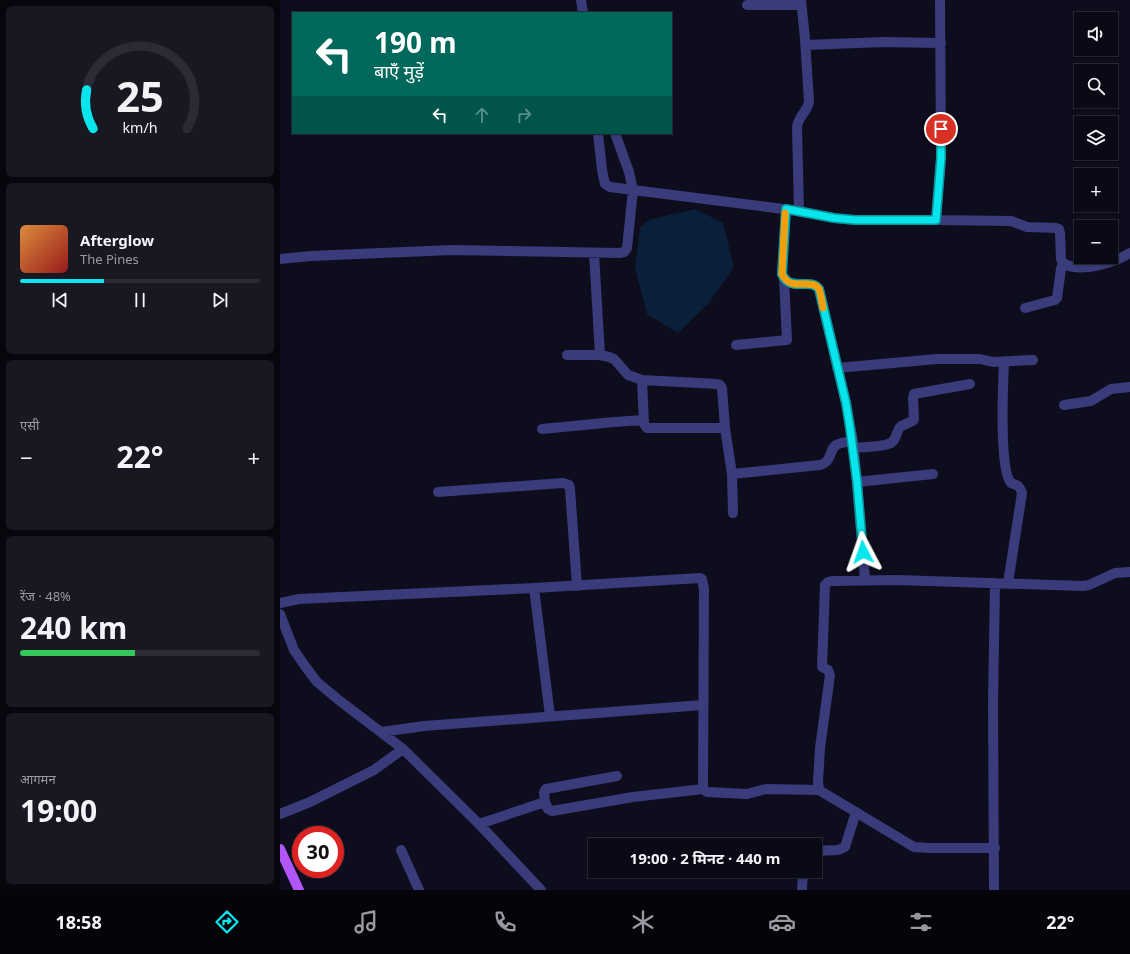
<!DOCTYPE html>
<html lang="hi">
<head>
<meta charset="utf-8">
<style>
	:root { --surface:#0a0a16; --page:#181823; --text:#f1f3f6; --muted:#999aa1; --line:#2a2b35; --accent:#08e5ec }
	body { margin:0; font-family:"Noto Sans","Noto Sans Devanagari",sans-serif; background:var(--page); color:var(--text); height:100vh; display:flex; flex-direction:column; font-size:15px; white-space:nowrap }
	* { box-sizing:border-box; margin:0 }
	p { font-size:13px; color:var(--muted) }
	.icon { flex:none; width:22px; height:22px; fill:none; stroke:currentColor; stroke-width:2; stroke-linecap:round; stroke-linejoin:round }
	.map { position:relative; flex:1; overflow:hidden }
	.side { display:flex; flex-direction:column; gap:6px; padding:6px; background:#06060c; width:280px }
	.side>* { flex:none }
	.guide { position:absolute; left:12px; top:12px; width:380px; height:122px; border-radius:0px; box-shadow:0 1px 3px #0004,0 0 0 1px var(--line); background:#00695c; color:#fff; overflow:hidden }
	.controls { position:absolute; left:794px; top:12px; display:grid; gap:8px }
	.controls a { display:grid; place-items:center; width:44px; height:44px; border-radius:0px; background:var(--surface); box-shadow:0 1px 3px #0004,0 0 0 1px var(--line); font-size:20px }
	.speed { position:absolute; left:12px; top:826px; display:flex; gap:8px; font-size:20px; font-weight:700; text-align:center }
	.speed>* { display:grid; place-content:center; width:52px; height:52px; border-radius:50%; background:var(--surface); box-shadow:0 1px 3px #0004,0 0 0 1px var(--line); line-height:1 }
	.speed .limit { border:6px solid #d22; background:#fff; color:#111 }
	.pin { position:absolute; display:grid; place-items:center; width:34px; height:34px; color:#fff; margin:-17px; border:2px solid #fff; border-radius:50%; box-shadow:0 1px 4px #0007 }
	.me { position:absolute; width:44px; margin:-22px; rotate:356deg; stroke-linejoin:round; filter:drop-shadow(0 0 3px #0008) }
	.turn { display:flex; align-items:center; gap:14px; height:84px; padding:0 16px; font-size:18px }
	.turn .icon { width:52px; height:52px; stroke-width:2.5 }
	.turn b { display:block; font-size:28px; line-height:34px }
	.lanes { display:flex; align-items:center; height:38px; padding:0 16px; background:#0003; justify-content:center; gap:20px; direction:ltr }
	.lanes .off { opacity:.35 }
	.big { font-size:30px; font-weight:700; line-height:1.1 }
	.side .widget { flex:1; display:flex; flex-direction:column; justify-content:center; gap:6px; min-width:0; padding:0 14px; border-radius:6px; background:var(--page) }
	.side .dial { align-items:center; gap:0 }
	.dial svg { height:104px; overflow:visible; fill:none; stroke:var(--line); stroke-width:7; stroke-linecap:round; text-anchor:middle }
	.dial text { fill:var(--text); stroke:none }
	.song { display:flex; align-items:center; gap:12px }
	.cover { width:48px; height:48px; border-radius:6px; background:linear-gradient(135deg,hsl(30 70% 55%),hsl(0 70% 35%)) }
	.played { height:4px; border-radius:2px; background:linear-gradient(90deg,var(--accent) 35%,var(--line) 35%) }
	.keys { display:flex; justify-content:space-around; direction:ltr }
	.heat { display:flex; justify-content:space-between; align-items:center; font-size:22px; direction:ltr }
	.charge { height:6px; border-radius:3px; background:linear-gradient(90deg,#34c759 48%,var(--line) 0) }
	.trip { position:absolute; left:308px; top:838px; width:234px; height:40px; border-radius:0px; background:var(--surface); box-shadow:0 1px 3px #0004,0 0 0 1px var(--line); font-weight:700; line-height:40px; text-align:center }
	.tab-bar { display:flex; height:64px; justify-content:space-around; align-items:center; background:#040409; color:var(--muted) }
	.tab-bar .icon { width:28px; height:28px }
	.tab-bar .current { color:var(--accent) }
	.tab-bar b { font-size:18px; color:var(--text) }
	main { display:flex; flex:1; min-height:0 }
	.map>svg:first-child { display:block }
	.water { fill:#0a1f39 }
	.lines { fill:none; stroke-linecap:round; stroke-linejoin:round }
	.minor { stroke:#393b7b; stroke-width:10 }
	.primary { stroke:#b156f9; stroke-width:10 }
	.route-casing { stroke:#059599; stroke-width:10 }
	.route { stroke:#08e5ec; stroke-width:7 }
	.slow { stroke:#f59e0b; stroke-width:7 }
</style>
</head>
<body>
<main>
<section class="side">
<div class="widget dial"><svg viewBox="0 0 100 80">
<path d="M14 69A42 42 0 1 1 86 69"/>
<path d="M14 69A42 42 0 0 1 9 39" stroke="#08e5ec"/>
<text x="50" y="56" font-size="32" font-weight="700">25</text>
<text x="50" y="72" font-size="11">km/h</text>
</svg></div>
<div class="widget">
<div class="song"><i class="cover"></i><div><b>Afterglow</b><p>The Pines</p></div></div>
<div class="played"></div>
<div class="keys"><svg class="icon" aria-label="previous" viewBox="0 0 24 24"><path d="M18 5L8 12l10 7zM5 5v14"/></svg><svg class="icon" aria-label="pause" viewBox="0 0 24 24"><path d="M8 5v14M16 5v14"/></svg><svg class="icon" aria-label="next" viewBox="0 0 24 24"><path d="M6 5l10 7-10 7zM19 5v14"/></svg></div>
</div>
<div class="widget"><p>एसी</p>
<div class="heat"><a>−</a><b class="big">22°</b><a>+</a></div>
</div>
<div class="widget"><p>रेंज · 48%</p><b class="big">240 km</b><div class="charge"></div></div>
<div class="widget"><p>आगमन</p><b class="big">19:00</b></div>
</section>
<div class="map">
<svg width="850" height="890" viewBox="0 0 850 890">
	<rect width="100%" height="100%" fill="#0e0d1e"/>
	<path class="water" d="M 415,209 L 443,223 L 454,267 L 428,304 L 398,333 L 367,314 L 355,268 L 360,228 L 368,220 Z"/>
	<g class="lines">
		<path class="minor" d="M 301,0 L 303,13
			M 467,5 L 521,5
			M 526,45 L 603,42 L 661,43
			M 318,133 L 322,170 L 325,184 L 330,187 L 353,190 L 349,172 L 335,133
			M 506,209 L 502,274 C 510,293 530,277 539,289 L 566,403 L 573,441 L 577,482 L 585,580
			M 519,211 L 517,127 C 518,117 527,112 529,102 L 525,39 L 521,0
			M 656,220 L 731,221 L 747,227 L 776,228 L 779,229 L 780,233 L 781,259 L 783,263 C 800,274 835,262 850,253
			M 314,253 L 320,355
			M 0,259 L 31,256 L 172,250 L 339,253 L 344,252 L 347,248 L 353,190 L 519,211 L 554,218 L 575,220 L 656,220 L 661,158 L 660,0
			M 745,308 L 775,300 L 777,298 L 781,269 L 783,263
			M 456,345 L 507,340 L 504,278
			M 287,355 L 320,355 L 329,357 L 334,359 L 348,375 L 362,380 L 437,384 L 440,385 L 442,388 L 445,428 L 452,474 L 453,513
			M 724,362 C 723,383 719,470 731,483 C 737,485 740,486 742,493 L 728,583
			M 557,368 L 657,359 L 700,359 L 713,362 L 753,360
			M 362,380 L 364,424 L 367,428 L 445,428
			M 784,405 L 811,401 L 831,389 L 850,387
			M 262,429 L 334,422 L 364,420
			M 573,448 C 583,447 603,447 611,443 C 617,439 616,432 620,427 C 624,424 630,423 634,420 L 633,398 L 634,394 L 690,384
			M 452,474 L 540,465 C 553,461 548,451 556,445 C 561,442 568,442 573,441
			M 577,482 L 653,474
			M 158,492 L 283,483 L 289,485 L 290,489 L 297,586
			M 254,588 L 270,716
			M 0,603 L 19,599 L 254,588 L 420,578 L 422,579 L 424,589 L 423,789
			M 0,614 L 14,650 L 25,666 L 37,682 L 60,701 L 123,749 L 199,824 L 261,890
			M 101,732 L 144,726 L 423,705
			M 265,802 L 264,792 L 266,789 L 337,776
			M 0,814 L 30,802 L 94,770 L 123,749
			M 199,824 L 265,802 L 268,809 L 272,811 L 353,797 L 423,789 L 427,792 L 467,794 L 486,789 L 539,790
			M 715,848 L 649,848 L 634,847 L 539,790 L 538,782 L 540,748 L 550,675 L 548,670 L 542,667 L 545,585 L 548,582 L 552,581 L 617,580 L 803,586 L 809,585 L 835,573 L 850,572
			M 121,850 L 139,890
			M 535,851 L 558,850 L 565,847 L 576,812
			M 522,890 L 523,871
			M 714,890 L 713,704 L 715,583"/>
		<path class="primary" d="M 0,849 L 19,890"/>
	</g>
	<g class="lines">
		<g class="route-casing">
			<path id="route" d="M 583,552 L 577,482 L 570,428 L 566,403 L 539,289 C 530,277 510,293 502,274 L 506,209 L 554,218 L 575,220 L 656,220 L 661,158 L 661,129"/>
		</g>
		<use href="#route" class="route"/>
		<path class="slow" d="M 505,213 L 502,274 C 510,293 532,277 539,289 C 541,294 542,302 543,308"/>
	</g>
</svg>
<div class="controls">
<a><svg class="icon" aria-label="sound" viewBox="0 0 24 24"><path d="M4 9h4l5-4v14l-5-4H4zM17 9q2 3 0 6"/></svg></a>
<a><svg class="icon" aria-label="search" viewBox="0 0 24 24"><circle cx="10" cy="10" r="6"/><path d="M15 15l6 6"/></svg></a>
<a><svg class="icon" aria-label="layers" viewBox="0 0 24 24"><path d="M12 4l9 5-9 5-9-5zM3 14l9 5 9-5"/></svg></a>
<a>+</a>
<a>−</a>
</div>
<div class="speed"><div class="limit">30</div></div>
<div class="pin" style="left:661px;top:129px;background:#d93025"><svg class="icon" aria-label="arrive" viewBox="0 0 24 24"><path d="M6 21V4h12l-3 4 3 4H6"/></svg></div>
<svg class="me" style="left:583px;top:552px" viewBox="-20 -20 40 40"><path d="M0-17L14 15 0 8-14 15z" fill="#08e5ec" stroke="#fff" stroke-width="4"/></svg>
<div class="trip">19:00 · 2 मिनट · 440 m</div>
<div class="guide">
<div class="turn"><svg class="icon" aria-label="left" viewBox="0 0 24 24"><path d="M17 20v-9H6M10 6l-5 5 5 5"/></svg><div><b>190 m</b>बाएँ मुड़ें</div></div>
<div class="lanes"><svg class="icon" aria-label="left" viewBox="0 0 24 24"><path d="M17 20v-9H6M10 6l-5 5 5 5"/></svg><svg class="icon off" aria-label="ahead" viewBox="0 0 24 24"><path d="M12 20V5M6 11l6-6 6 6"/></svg><svg class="icon off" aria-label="right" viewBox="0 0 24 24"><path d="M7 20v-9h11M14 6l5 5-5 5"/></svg></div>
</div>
</div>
</main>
<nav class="tab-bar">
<b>18:58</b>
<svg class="icon current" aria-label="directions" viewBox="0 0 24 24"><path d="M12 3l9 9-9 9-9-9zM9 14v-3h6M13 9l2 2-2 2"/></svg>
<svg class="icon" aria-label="music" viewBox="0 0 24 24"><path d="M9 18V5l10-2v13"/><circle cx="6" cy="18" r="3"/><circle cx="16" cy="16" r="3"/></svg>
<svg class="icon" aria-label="phone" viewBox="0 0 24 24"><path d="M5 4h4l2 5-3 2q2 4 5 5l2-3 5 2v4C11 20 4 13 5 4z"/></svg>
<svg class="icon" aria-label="climate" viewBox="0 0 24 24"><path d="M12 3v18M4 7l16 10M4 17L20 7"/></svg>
<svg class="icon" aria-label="car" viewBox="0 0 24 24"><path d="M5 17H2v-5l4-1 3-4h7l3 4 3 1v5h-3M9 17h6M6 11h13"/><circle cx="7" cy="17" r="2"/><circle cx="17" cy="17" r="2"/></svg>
<svg class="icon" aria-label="filters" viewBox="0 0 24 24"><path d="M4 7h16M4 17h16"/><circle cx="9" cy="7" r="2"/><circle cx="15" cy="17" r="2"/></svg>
<b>22°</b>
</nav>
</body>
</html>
